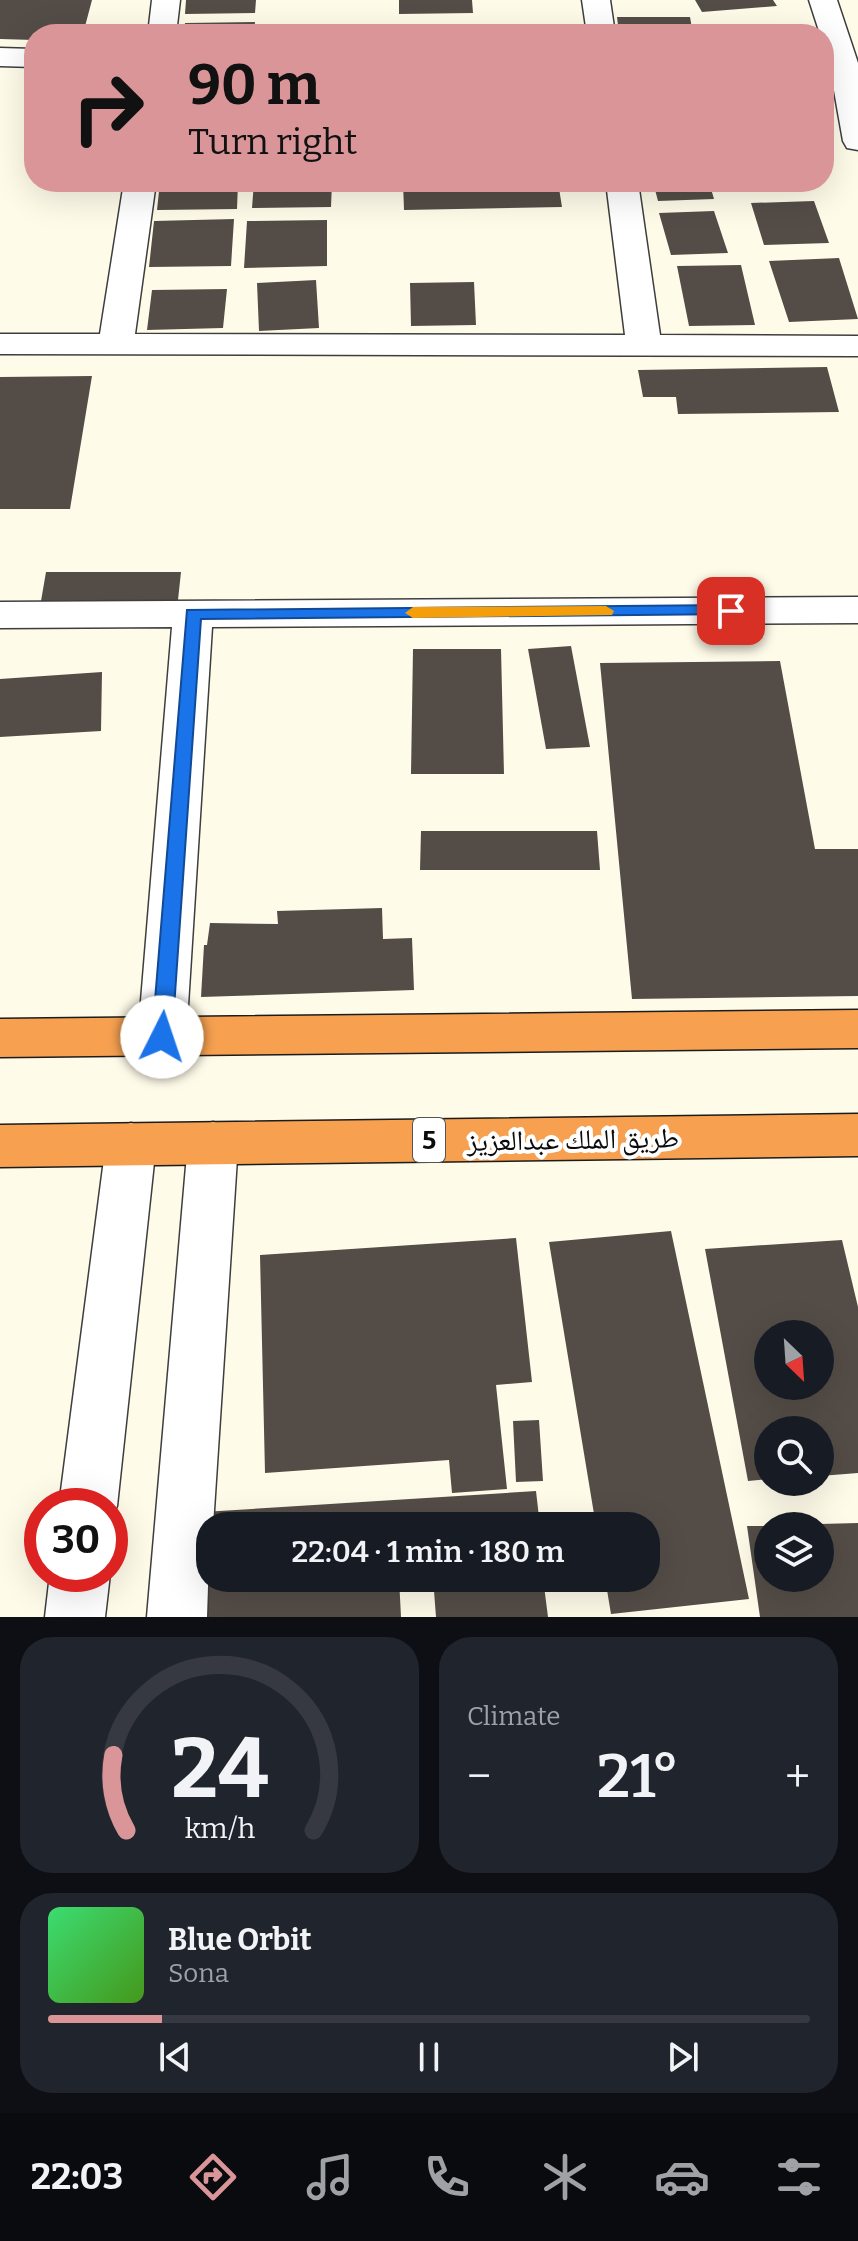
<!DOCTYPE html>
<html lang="en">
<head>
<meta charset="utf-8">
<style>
	:root { --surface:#171b24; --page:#20242c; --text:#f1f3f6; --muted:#9ea1a6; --line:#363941; --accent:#d99598 }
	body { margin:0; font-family:Bitter,"Noto Naskh Arabic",serif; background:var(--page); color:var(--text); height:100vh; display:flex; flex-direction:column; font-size:30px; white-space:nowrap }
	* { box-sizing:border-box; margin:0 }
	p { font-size:26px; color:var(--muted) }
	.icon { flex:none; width:44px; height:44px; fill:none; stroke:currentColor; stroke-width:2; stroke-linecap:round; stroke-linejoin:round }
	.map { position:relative; height:1617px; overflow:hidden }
	.side { display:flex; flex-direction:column; gap:20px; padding:20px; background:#0d0f14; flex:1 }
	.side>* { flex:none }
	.banner { position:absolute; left:24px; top:24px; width:810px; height:168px; border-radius:32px; box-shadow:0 8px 32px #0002; background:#d99598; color:#111; overflow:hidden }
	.needle { width:52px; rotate:155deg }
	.controls { position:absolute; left:754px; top:1320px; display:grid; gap:16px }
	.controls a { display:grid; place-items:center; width:80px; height:80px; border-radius:50%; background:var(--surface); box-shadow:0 8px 32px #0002; font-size:40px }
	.speed { position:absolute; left:24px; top:1488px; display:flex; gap:16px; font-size:40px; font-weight:700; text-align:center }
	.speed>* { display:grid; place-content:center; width:104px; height:104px; border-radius:50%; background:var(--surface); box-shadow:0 8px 32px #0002; line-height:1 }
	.speed .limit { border:12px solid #d22; background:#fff; color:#111 }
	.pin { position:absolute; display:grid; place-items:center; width:68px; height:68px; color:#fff; margin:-34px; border-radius:16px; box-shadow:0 4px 12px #0006 }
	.me { position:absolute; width:88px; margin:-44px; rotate:4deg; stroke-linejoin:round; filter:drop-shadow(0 0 6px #0008) }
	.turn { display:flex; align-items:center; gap:28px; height:168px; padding:0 32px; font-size:36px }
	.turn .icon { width:104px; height:104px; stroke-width:2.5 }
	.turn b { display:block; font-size:56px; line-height:68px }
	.big { font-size:60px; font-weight:600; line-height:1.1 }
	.side .tile { flex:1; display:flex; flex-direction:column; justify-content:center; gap:12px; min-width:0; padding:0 28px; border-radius:32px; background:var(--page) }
	.side .dial { align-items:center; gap:0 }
	.dial svg { height:208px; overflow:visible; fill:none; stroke:var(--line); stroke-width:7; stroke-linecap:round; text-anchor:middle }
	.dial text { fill:var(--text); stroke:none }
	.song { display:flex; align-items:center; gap:24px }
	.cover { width:96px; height:96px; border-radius:12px; background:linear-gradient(135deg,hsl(140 70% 55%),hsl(100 70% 35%)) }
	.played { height:8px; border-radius:4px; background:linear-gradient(90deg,var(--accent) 15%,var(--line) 15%) }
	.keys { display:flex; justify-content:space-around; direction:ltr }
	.heat { display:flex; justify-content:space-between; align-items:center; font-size:44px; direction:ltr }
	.side .tiles { flex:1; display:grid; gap:20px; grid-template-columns:1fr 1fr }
	.tile:last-child { grid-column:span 2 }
	.trip { position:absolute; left:196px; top:1512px; width:464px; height:80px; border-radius:32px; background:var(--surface); box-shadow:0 8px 32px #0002; font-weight:600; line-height:80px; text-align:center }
	.dock { display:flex; height:128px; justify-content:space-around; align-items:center; background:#090b0e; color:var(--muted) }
	.dock .icon { width:56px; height:56px }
	.dock .selected { color:var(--accent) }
	.dock b { font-size:36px; color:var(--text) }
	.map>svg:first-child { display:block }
	.building { fill:#544d47; fill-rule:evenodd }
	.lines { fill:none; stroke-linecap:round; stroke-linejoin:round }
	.minor-casing { stroke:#3e3e3e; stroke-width:3 }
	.highway-casing { stroke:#1c1c1c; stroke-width:3 }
	.minor { fill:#fff; fill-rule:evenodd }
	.highway { fill:#f6a050; fill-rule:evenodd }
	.route { fill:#1a73e8; stroke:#114b97; stroke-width:2 }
	.slow { fill:#f59e0b }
	.labels { text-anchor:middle; stroke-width:8; stroke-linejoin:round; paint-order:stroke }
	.shield { fill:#fff; stroke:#545454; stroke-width:2 }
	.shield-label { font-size:26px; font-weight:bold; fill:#0b0b0b }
	.street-label { font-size:28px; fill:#0b0b0b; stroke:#fff }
</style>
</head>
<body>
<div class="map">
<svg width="858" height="1617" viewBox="0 0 858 1617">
	<rect width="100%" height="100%" fill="#fffbe9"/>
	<path class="building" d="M 0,0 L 92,0 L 83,34 L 34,34 L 34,40 L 0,39 Z
		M 186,0 L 256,0 L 255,13 L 185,14 Z
		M 399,0 L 472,0 L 473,13 L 399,14 Z
		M 695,0 L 773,0 L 777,6 L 702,12 Z
		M 617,17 L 690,17 L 693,34 L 619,34 Z
		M 255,22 L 254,34 L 184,34 L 185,23 Z
		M 341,24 L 341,34 L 270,34 L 270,25 Z
		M 541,24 L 543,34 L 406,34 L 405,28 Z
		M 160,182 L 238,182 L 237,209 L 157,210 Z
		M 254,182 L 332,182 L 331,207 L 252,208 Z
		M 403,182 L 558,182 L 562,207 L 404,210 Z
		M 653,182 L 709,182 L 714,199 L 658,201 Z
		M 814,201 L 829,243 L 764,245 L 751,203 Z
		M 714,211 L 728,253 L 671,255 L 659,213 Z
		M 234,219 L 231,266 L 149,267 L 154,221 Z
		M 327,220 L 327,266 L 244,268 L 247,221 Z
		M 839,258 L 858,319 L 789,322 L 769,261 Z
		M 741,265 L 755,325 L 689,326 L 677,266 Z
		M 316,280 L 319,328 L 259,331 L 257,283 Z
		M 474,282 L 476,325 L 411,326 L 410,283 Z
		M 227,289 L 223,328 L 147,330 L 152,290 Z
		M 827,367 L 839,412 L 678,414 L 676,397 L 643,397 L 638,370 Z
		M 92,376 L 70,509 L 0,509 L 0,377 Z
		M 46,572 L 181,572 L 178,600 L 41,601 Z
		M 571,646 L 590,747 L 546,749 L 528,649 Z
		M 413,649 L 501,649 L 504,774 L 411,774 Z
		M 780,661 L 815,849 L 858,849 L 858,996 L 632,999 L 600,663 Z
		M 102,672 L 101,731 L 0,737 L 0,679 Z
		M 421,831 L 597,831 L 600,870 L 420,870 Z
		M 382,908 L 383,939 L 412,938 L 414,990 L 201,997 L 204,945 L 207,945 L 210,923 L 278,924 L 277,911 Z
		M 671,1231 L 749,1599 L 611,1614 L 605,1578 L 646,1578 L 646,1526 L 596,1526 L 549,1242 Z
		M 516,1238 L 532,1382 L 496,1385 L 507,1489 L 452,1493 L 449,1460 L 265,1473 L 260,1255 Z
		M 842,1240 L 858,1307 L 858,1473 L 820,1476 L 820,1430 L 768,1430 L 768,1479 L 748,1481 L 705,1249 ZM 768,1334 L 820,1334 L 820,1386 L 768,1386 Z
		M 539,1420 L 543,1481 L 516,1482 L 513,1421 Z
		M 536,1491 L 540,1526 L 210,1526 L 210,1578 L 399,1578 L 401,1617 L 203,1617 L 203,1512 Z
		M 858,1523 L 858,1617 L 760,1617 L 747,1526 L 768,1526 L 768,1578 L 820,1578 L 820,1524 Z
		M 433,1578 L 543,1578 L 548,1617 L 436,1617 Z"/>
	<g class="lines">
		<g class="minor-casing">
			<path id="minor" d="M 152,0 L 180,0 L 176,34 L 148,34 Z
				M 582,0 L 610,0 L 615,34 L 587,34 Z
				M 809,0 L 837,0 L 858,63 L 858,150 L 847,148 L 843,141 L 824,34 L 820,34 Z
				M 0,48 L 34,49 L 34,67 L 0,66 Z
				M 124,182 L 156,182 L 135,334 L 625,335 L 606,182 L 638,182 L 660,335 L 858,336 L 858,356 L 0,354 L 0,334 L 100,334 Z
				M 858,597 L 858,623 L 212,627 L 186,1037 L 179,1051 L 162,1056 L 145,1051 L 138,1037 L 172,627 L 0,628 L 0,602 Z
				M 213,1122 L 231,1128 L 238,1143 L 213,1526 L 210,1526 L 207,1617 L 147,1617 L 188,1143 L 195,1128 Z
				M 131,1123 L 149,1129 L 156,1144 L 117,1506 L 110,1522 L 110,1506 L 59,1506 L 106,1144 L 113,1129 Z
				M 50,1574 L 110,1574 L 105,1617 L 45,1617 Z"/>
		</g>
		<g class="highway-casing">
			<path id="highway" d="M 858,1010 L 858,1048 L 0,1057 L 0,1019 Z
				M 858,1114 L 858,1156 L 0,1167 L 0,1125 Z"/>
		</g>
		<use href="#minor" class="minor"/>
		<use href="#highway" class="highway"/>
	</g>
	<path class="route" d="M 731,605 L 737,607 L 737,614 L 201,619 L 172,1037 L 162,1045 L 155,1042 L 152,1037 L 187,610 Z"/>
	<path class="slow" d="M 606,606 L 614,611 L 612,615 L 413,618 L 405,613 L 413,607 Z"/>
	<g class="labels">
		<rect class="shield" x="413" y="1118" width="32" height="44" rx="6"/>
		<g class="shield-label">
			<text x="429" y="1149">5</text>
		</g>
		<g class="street-label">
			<text transform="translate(573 1139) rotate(-1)" y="10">طريق الملك عبدالعزيز</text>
		</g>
	</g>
</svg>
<div class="controls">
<a><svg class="needle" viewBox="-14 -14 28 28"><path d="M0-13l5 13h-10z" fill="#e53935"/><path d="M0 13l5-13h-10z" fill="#9ea1a6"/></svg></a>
<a><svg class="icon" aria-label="search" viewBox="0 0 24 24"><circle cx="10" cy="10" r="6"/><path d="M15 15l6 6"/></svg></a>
<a><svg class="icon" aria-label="layers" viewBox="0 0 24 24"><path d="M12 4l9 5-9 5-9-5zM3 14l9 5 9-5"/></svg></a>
</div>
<div class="speed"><div class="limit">30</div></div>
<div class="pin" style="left:731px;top:611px;background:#d93025"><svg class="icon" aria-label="arrive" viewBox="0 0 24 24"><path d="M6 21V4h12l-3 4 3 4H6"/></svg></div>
<svg class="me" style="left:162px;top:1037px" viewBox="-20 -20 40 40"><circle r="19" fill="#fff"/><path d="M0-13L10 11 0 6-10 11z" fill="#1a73e8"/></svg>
<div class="trip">22:04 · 1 min · 180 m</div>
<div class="banner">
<div class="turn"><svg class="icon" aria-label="right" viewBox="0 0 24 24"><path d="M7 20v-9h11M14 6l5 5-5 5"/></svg><div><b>90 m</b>Turn right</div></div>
</div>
</div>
<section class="side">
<div class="tiles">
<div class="tile dial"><svg viewBox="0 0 100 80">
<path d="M14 69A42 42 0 1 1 86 69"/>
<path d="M14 69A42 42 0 0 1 9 40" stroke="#d99598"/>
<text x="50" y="56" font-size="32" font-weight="700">24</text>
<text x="50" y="72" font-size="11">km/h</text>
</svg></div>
<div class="tile"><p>Climate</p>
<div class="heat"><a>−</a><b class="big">21°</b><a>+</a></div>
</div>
<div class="tile">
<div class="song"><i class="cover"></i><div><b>Blue Orbit</b><p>Sona</p></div></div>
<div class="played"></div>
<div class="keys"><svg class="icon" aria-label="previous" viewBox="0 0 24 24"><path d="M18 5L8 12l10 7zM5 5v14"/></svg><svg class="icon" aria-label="pause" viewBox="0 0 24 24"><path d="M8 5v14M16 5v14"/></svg><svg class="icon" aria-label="next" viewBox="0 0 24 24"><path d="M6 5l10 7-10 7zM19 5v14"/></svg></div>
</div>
</div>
</section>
<nav class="dock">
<b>22:03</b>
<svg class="icon selected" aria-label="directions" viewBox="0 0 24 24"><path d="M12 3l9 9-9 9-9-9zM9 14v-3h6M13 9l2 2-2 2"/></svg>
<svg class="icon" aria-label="music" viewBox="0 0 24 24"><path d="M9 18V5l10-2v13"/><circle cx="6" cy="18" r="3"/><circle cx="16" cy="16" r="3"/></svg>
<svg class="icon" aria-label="phone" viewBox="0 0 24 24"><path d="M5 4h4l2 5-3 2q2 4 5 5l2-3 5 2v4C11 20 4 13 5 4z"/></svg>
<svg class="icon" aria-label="climate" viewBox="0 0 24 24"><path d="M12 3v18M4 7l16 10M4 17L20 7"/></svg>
<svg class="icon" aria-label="car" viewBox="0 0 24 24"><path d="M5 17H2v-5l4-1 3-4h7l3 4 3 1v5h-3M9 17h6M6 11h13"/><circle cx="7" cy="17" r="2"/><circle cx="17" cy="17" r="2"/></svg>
<svg class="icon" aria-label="filters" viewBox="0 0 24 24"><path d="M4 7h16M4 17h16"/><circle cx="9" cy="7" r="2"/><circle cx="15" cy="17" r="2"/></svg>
</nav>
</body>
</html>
